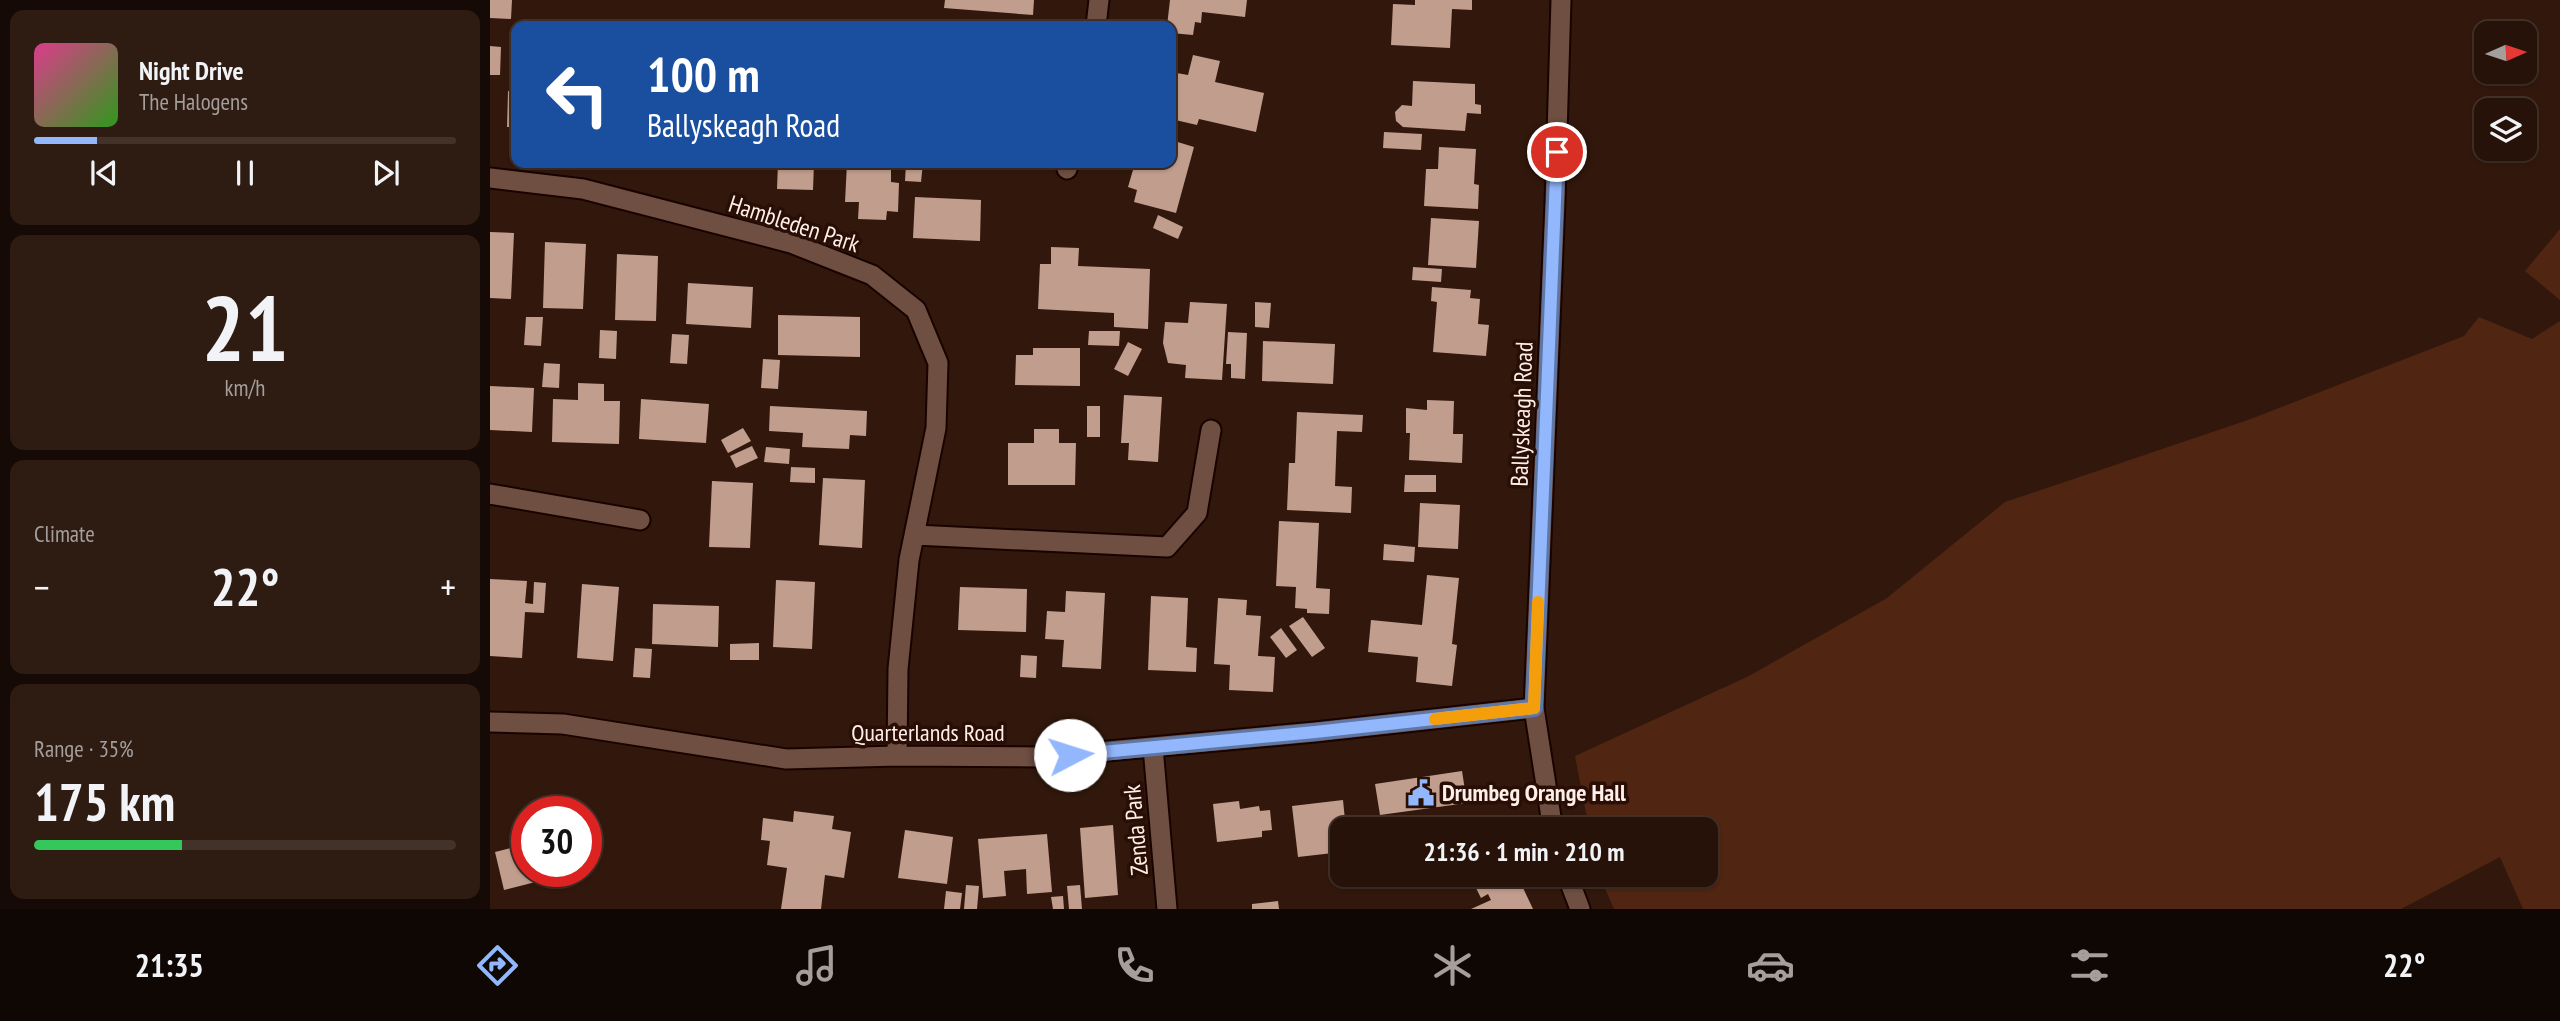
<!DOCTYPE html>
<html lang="en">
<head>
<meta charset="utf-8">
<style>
	:root { --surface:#261209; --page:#2e1b12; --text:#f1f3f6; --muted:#a49e9c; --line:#42322a; --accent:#92b7fd }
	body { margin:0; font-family:"PT Sans Narrow",sans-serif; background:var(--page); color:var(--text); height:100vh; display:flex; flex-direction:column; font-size:26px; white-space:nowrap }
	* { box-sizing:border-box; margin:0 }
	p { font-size:23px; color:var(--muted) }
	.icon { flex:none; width:38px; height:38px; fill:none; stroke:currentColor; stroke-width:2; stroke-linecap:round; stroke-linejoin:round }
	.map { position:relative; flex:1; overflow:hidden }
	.details { display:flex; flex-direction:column; gap:10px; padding:10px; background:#150a05; width:490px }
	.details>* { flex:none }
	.top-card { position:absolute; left:21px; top:21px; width:665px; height:147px; border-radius:14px; box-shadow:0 2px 5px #0004,0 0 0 2px var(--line); background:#1a4fa0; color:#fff; overflow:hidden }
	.needle { width:46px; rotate:87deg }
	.buttons { position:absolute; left:1984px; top:21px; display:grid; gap:14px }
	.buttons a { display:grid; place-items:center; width:63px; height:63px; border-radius:14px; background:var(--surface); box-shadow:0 2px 5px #0004,0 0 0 2px var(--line); font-size:35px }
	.speed { position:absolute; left:21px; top:796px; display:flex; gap:14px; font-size:35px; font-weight:700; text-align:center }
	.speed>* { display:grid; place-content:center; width:91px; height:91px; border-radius:50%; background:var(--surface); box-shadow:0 2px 5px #0004,0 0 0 2px var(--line); line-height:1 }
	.speed .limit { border:10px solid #d22; background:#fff; color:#111 }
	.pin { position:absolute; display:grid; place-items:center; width:60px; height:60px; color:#fff; margin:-30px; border:4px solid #fff; border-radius:50%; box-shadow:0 2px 7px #0007 }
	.me { position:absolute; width:77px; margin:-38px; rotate:85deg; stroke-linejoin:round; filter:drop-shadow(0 0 5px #0008) }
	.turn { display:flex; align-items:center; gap:24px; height:147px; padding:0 21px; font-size:32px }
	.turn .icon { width:91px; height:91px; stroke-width:2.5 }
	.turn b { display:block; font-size:49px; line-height:60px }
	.big { font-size:52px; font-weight:600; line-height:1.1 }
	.details .card { flex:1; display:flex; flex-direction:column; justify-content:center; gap:10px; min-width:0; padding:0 24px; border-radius:14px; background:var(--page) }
	.details .dial { align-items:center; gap:0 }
	.dial b { font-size:91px; line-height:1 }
	.song { display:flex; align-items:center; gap:21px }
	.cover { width:84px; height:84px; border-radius:10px; background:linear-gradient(135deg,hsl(330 70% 55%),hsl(110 70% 35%)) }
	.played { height:7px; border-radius:4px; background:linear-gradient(90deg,var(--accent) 15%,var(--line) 15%) }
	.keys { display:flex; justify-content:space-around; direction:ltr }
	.heat { display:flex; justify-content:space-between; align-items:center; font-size:38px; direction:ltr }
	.charge { height:10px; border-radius:5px; background:linear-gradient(90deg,#34c759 35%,var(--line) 0) }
	.trip { position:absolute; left:840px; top:817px; width:388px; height:70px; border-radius:14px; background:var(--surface); box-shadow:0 2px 5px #0004,0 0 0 2px var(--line); font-weight:600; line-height:70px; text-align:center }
	.dock { display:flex; height:112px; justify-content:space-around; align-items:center; background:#0f0704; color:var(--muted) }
	.dock .icon { width:49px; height:49px }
	.dock .active { color:var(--accent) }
	.dock b { font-size:32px; color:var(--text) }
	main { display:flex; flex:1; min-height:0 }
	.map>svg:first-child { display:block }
	.green { fill:#502511 }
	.building { fill:#c19d8e }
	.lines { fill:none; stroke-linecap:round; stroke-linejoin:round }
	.minor-casing { stroke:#190300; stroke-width:23 }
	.secondary-casing { stroke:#190300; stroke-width:23 }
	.minor { stroke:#6e4f41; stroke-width:19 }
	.secondary { stroke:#6e4f41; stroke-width:19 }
	.route-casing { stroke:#5f77a4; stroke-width:18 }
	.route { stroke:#92b7fd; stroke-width:12 }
	.slow { stroke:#f59e0b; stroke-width:12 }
	.labels { text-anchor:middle; stroke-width:7; stroke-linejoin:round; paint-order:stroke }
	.street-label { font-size:24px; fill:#ffefe8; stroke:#280e04 }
	.poi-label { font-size:24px; font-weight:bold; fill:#ffefe8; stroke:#280e04; text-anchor:start }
</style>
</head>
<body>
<main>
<section class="details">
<div class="card">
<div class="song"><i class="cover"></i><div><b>Night Drive</b><p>The Halogens</p></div></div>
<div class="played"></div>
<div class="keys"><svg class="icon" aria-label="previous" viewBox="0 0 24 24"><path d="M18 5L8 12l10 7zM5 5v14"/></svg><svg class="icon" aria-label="pause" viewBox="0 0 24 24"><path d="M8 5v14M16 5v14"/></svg><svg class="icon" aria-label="next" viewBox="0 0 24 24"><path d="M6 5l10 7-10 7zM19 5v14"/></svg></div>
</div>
<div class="card dial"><b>21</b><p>km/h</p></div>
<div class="card"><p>Climate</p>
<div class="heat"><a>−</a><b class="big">22°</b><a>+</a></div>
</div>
<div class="card"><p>Range · 35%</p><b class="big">175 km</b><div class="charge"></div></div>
</section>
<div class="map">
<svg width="2070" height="909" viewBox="0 0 2070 909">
	<rect width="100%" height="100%" fill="#32180c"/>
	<path class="green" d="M 2070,229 L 2070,300 L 2035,271 Z
		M 1989,317 L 2042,339 L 2070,321 L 2070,909 L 2033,909 L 2010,857 L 1911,909 L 1124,909 L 1109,875 L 1216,875 L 1216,830 L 1099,829 L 1085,756 L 1259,676 L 1397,598 L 1515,502 L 1758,420 L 1974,336 Z"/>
	<path class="building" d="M 0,0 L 22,0 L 21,19 L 0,18 Z
		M 455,0 L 544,0 L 543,15 L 454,8 Z
		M 680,0 L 757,0 L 755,17 L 712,12 L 711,23 L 705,22 L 703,35 L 681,33 L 681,26 L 677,26 Z
		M 925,0 L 982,0 L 982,10 L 962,9 L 960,48 L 901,45 L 903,4 L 925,5 Z
		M 454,21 L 480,25 L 480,26 L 453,26 Z
		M 82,22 L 99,23 L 98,26 L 82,26 Z
		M 0,46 L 11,47 L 10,75 L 0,75 Z
		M 703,55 L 730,61 L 725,82 L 774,93 L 766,132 L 709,119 L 707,125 L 681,119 L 681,72 L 698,75 Z
		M 923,81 L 985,84 L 985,104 L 991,105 L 991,114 L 977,113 L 975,131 L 913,127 L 906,121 L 905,112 L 912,105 L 922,106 Z
		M 18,91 L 26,92 L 26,127 L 17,127 Z
		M 894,132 L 932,134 L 931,150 L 893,148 Z
		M 681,140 L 704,147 L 686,213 L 644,202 L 647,190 L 638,187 L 645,163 L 681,163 Z
		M 949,147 L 986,149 L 984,184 L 989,185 L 988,209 L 934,206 L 936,169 L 948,169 Z
		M 288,163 L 324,163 L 323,190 L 287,189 Z
		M 357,163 L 401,163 L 401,182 L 409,183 L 408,212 L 397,211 L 396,220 L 368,219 L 369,202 L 355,202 Z
		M 416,163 L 433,163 L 431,182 L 415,181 Z
		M 425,197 L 491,200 L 490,241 L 423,238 Z
		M 668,215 L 693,227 L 688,239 L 663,228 Z
		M 941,218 L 989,221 L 986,268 L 938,265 Z
		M 0,232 L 24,233 L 21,299 L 0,298 Z
		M 55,242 L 96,244 L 93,309 L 53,308 Z
		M 561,247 L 589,248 L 588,266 L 660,269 L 658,329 L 624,327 L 624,313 L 548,309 L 550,264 L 561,264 Z
		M 127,254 L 168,256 L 166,321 L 125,320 Z
		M 923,267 L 952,269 L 951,282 L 922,280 Z
		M 198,283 L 263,287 L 261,328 L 196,324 Z
		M 942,287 L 981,290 L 980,298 L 990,299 L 988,324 L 999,325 L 996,356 L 943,352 L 947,302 L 941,301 Z
		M 700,302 L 737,304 L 732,380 L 695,378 L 696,365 L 678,363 L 673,343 L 675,322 L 698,323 Z
		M 765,302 L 781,303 L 779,328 L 765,327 Z
		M 288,315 L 370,317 L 370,357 L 288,355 Z
		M 36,317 L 53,317 L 51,346 L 34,345 Z
		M 110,330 L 127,331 L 126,359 L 109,358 Z
		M 599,331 L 630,331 L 629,346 L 598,345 Z
		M 738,332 L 757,333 L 755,379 L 741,378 L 741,364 L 736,364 Z
		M 182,334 L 199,335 L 197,364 L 180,363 Z
		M 773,341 L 845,344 L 843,384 L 772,381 Z
		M 638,342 L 652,349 L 638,376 L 624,369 Z
		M 543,348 L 590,348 L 590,386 L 525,385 L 526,355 L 543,355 Z
		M 273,359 L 290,360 L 288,389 L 271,388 Z
		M 54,363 L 70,364 L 69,388 L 52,387 Z
		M 88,383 L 114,384 L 114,401 L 130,401 L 129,444 L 62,442 L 63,399 L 88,400 Z
		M 0,386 L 44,388 L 42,432 L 0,430 Z
		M 634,395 L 672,397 L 668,462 L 638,460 L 639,443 L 631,443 Z
		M 151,399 L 219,404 L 216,443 L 149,439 Z
		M 937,400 L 964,401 L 963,434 L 973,434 L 972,463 L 919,460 L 920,433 L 916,433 L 916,408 L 937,410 Z
		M 280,406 L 377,411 L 376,436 L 360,435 L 359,449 L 312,447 L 313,433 L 279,431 Z
		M 597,406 L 610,406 L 610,437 L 597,437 Z
		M 807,412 L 873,415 L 872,432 L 847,431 L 845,486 L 862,487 L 861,513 L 797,510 L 799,463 L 805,463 Z
		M 253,428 L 261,441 L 238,453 L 231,440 Z
		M 544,429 L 569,429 L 569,443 L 586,443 L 585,485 L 518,485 L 518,443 L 544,443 Z
		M 262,446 L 268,458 L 246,468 L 240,456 Z
		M 276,447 L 300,449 L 299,464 L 274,462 Z
		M 301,467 L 325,468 L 325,483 L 300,482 Z
		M 915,475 L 946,475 L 946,492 L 914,492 Z
		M 333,478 L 375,480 L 372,548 L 329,545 Z
		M 222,481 L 263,483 L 260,548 L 219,547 Z
		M 930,503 L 970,505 L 968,549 L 928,547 Z
		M 789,521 L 829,523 L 826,588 L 840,589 L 839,614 L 817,613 L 817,609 L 805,608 L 806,587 L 786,586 Z
		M 894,544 L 925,547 L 924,562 L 893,560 Z
		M 937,575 L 969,578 L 962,644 L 967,645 L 962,686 L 926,682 L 928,657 L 878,652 L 881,620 L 932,625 Z
		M 0,579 L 37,581 L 35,603 L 43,604 L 44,582 L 56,583 L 54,613 L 35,612 L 32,658 L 0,656 Z
		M 286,580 L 325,582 L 322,649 L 283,647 Z
		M 92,584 L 129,587 L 123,661 L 87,658 Z
		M 470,587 L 537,589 L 536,632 L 468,630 Z
		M 576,591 L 615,593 L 611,669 L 572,667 L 574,640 L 555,639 L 557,611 L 575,612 Z
		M 661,596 L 698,598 L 696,647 L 707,648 L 706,672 L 658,670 Z
		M 728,598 L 757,600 L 756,615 L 771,616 L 768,656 L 785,657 L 783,692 L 739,690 L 740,665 L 724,664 Z
		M 163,604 L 229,606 L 228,647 L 162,644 Z
		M 813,617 L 835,648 L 822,657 L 799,626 Z
		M 791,628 L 807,650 L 796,658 L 780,637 Z
		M 269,643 L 269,660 L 240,660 L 240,644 Z
		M 145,648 L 162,649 L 160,678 L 143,677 Z
		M 531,655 L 547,656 L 546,678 L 530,677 Z
		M 972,771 L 977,803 L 890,815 L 885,784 Z
		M 853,800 L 856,830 L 852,830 L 852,852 L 808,857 L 802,806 Z
		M 749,801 L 750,809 L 769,806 L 770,811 L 780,810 L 782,830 L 772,831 L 772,837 L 727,842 L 723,804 Z
		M 304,811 L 344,816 L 342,829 L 361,832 L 354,878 L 335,875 L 331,909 L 291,909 L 297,868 L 277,865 L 280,841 L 271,840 L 273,818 L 303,822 Z
		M 623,825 L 628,895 L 595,898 L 590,828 Z
		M 415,830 L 463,837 L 457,884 L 408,878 Z
		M 557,834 L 562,892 L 537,894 L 536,869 L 514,871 L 516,896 L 493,898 L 488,839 Z
		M 37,844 L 37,872 L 85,872 L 14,890 L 5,852 Z
		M 937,875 L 958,875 L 940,882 Z
		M 990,875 L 1027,875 L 1043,909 L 981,909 L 1001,900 L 998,894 L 991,898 L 983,882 L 991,878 Z
		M 476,885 L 489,886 L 487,909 L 474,909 Z
		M 590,885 L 592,909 L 579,909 L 577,886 Z
		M 456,891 L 472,893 L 470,909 L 454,909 Z
		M 573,896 L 574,909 L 563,909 L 561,897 Z
		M 788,901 L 789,909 L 762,909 L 762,904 Z"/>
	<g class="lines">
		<g class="minor-casing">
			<path id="minor" d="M 606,26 L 609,0
				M 577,169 L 579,163
				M 0,178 L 93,189 L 301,243 L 382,275 L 426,310 L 448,363 L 446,428 L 419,560 L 408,669 L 407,756
				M 0,494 L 150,520
				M 425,535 L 677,547 L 707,513 L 721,430
				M 0,722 L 73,724 L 296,759 L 407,756 L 552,757 L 825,732 L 1044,708
				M 663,747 L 677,909"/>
		</g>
		<g class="secondary-casing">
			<path id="secondary" d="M 1063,830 L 1044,708 L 1065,202 L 1071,0
				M 1077,875 L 1090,909"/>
		</g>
		<use href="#minor" class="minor"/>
		<use href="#secondary" class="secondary"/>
	</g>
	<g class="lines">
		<g class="route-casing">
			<path id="route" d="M 580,755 L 825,732 L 1044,708 L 1067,152"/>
		</g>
		<use href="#route" class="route"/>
		<path class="slow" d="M 945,719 L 1044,708 L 1048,602"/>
	</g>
	<defs>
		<g id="civic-bare" transform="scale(2.1)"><path d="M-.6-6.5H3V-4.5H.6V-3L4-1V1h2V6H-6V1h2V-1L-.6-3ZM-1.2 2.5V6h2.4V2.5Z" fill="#92b7fd" stroke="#280e04" stroke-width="2.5" paint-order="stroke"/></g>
	</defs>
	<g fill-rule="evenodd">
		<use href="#civic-bare" x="931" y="793"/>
	</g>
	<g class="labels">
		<g class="street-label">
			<text transform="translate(304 224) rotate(18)" y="8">Hambleden Park</text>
			<text transform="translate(1032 414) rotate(-88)" y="8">Ballyskeagh Road</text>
			<text x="438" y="741">Quarterlands Road</text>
			<text transform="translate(646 830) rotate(-95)" y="8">Zenda Park</text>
		</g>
		<g class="poi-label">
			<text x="952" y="801">Drumbeg Orange Hall</text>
		</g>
	</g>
</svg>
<div class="buttons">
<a><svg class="needle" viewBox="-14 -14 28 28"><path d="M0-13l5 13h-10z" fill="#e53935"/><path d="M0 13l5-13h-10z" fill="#a49e9c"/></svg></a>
<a><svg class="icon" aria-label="layers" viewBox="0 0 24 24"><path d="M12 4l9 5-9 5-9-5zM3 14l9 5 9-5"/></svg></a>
</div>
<div class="speed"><div class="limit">30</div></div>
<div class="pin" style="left:1067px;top:152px;background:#d93025"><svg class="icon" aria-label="arrive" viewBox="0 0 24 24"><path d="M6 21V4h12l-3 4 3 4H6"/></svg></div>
<svg class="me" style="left:580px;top:755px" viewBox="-20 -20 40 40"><circle r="19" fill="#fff"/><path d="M0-13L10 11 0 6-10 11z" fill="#92b7fd"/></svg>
<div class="trip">21:36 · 1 min · 210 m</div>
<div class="top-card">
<div class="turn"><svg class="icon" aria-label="left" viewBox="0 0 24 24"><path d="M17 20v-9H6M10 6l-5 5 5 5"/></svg><div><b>100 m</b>Ballyskeagh Road</div></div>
</div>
</div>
</main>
<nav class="dock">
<b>21:35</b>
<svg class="icon active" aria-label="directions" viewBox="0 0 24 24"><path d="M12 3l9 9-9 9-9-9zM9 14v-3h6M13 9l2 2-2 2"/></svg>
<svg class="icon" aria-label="music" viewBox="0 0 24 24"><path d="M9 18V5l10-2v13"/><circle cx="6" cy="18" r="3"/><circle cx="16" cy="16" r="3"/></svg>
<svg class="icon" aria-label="phone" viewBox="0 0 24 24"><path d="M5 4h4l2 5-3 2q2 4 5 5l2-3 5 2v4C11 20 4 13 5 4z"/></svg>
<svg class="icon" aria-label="climate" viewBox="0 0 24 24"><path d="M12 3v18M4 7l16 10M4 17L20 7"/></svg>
<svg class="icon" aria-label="car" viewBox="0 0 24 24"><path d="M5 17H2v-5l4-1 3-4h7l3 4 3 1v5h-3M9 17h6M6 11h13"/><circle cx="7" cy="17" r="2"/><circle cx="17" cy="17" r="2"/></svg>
<svg class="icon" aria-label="filters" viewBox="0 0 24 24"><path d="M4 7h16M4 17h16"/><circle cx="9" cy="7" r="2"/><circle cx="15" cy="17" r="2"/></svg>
<b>22°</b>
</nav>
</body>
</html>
